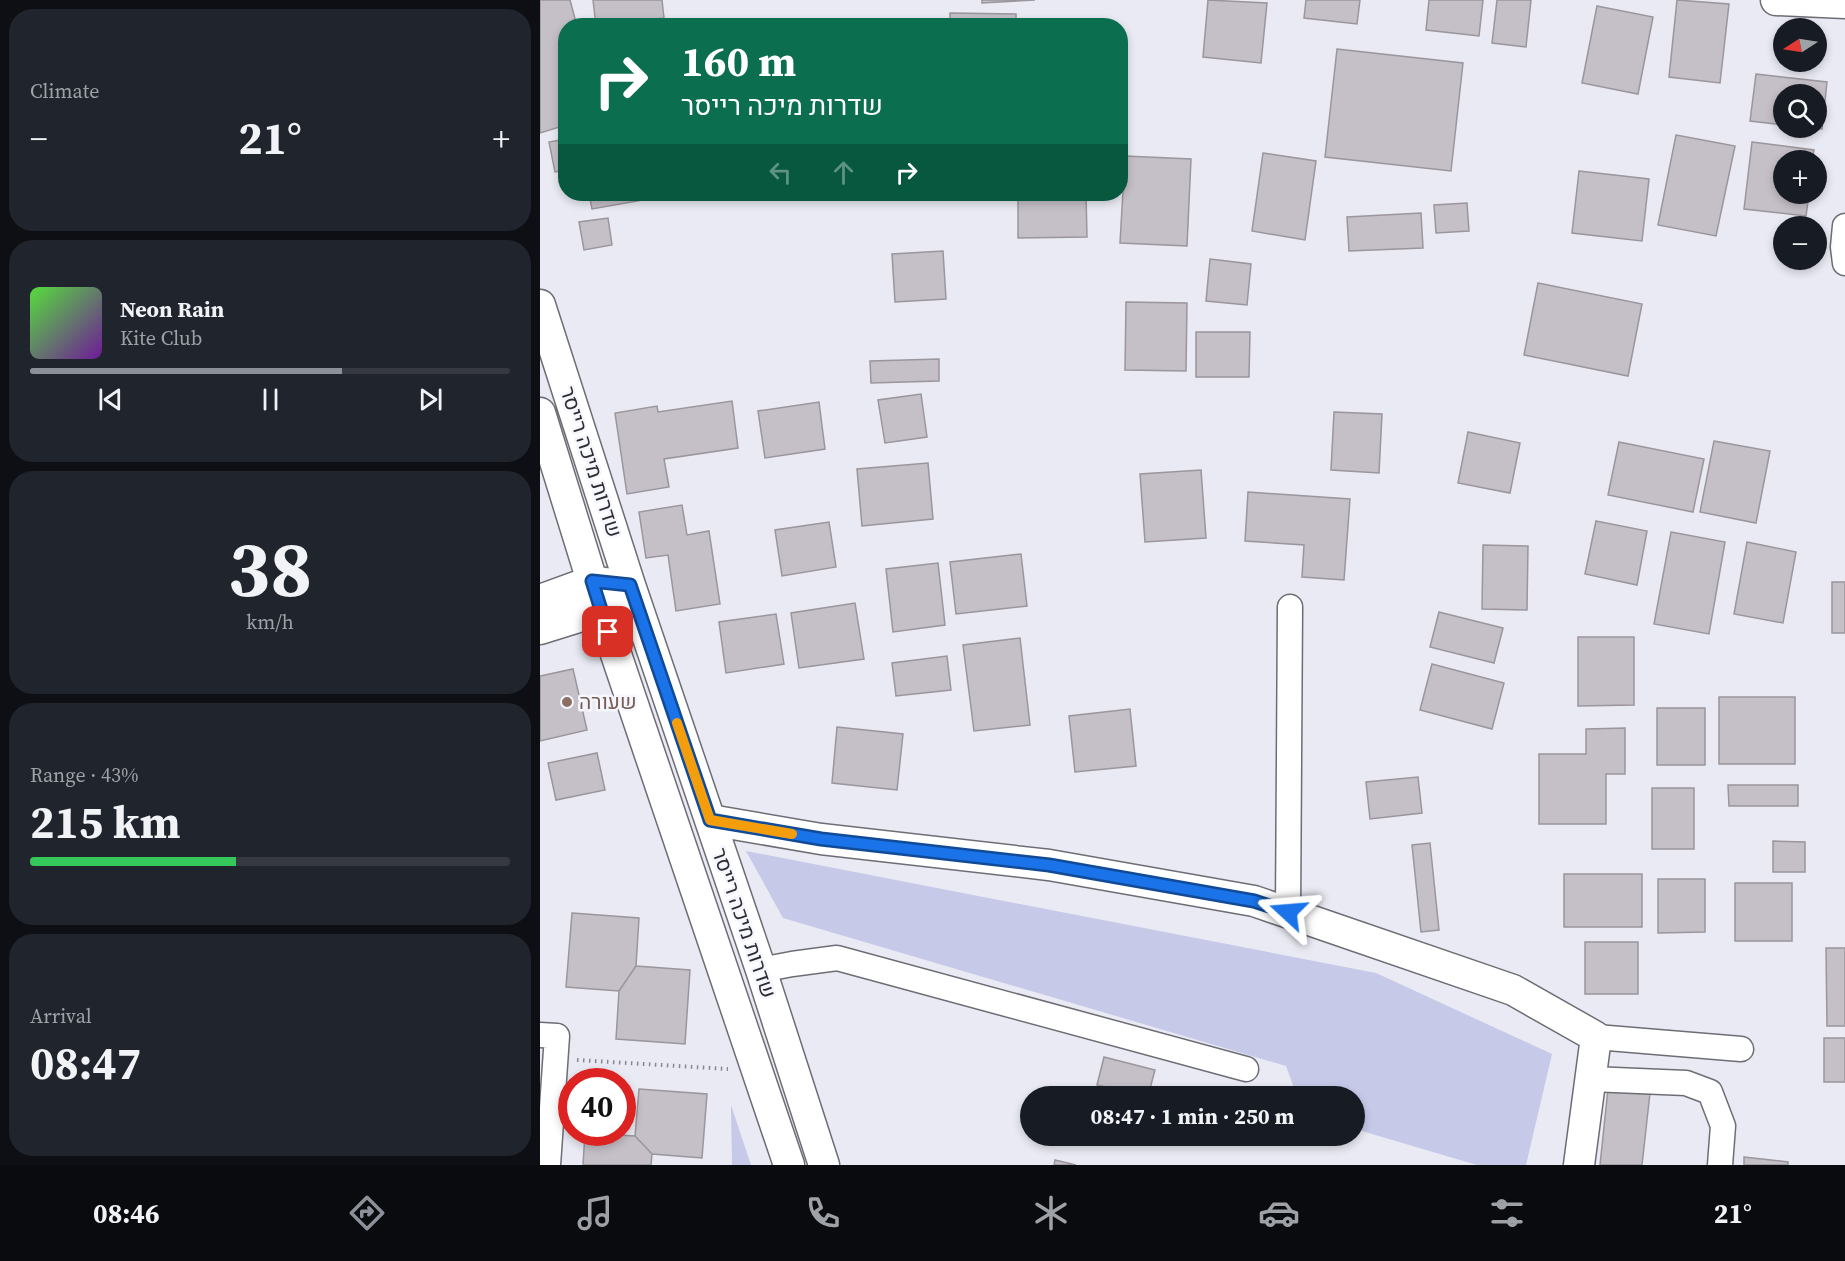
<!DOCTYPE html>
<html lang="en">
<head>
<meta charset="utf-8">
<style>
	:root { --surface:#171b24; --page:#20242c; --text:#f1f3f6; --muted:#9ea1a6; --line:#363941; --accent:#8c9099 }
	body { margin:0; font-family:"Source Serif 4",Heebo,serif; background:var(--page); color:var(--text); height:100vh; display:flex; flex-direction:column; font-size:22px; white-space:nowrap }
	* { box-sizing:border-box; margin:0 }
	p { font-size:20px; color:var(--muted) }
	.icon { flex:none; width:33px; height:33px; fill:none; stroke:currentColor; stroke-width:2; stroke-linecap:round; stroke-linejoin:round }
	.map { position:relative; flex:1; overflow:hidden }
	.sheet { display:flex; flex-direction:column; gap:9px; padding:9px; background:#0d0f14; width:540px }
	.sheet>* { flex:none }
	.hud { position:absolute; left:18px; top:18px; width:570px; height:183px; border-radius:24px; box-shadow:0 3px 9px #0003; background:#0b6e4f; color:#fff; overflow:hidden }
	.needle { width:39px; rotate:258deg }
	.controls { position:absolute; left:1233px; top:18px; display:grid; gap:12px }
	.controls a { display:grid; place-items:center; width:54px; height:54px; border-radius:50%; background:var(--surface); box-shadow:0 3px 9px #0003; font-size:30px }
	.speed { position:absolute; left:18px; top:1068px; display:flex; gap:12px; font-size:30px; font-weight:700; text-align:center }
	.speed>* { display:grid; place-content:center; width:78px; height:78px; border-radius:50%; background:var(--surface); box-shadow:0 3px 9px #0003; line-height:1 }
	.speed .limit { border:9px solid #d22; background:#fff; color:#111 }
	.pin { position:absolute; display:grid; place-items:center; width:51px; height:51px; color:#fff; margin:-26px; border-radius:12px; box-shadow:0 3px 9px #0006 }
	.me { position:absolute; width:66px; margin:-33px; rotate:289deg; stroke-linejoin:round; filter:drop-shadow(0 0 4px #0008) }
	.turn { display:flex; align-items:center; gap:21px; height:126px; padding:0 24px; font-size:27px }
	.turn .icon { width:78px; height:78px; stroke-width:2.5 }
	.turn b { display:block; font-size:42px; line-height:51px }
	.lanes { display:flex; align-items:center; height:57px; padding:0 24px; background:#0003; justify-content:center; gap:30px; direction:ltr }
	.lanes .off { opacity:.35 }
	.big { font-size:45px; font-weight:700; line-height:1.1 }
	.sheet .widget { flex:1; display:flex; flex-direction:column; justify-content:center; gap:9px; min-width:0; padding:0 21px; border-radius:24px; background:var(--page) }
	.sheet .dial { align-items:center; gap:0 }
	.dial b { font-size:78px; line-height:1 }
	.song { display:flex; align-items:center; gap:18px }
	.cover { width:72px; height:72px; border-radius:9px; background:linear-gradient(135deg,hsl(110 70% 55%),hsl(280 70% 35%)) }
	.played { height:6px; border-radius:3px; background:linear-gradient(90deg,var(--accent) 65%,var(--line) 65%) }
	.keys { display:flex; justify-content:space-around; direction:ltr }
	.heat { display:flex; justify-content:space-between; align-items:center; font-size:33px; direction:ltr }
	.charge { height:9px; border-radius:4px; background:linear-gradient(90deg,#34c759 43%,var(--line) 0) }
	.trip { position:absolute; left:480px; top:1086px; width:345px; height:60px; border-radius:30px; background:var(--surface); box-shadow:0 3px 9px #0003; font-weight:700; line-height:60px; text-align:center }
	.menu { display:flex; height:96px; justify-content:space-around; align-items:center; background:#090b0e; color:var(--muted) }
	.menu .icon { width:42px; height:42px }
	.menu .selected { color:var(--accent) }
	.menu b { font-size:27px; color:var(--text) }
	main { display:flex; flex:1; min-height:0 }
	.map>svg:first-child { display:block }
	.green { fill:#c6c9e8 }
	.building { fill:#c5bfc7; stroke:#9b959c; stroke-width:1.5 }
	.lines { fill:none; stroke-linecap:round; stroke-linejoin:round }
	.minor-casing { stroke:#6d6d75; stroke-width:27 }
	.tertiary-casing { stroke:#6d6d75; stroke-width:33 }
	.path { stroke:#87888e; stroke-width:4; stroke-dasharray:1.5 4.5; stroke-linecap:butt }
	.minor { stroke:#fff; stroke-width:24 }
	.tertiary { stroke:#fff; stroke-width:30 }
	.route-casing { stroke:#114b97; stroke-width:15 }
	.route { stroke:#1a73e8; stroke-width:10 }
	.slow { stroke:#f59e0b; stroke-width:10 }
	.education-dot { fill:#8d6e63; stroke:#f6f7fe; stroke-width:2 }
	.labels { text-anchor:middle; stroke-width:5; stroke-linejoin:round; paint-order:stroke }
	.street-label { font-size:21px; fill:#2d2d31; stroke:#f6f7fe }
	.education-label { font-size:21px; fill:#785e54; stroke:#f6f7fe; text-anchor:start }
</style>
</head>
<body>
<main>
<section class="sheet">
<div class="widget"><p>Climate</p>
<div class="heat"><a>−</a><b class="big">21°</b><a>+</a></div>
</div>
<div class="widget">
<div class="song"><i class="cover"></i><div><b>Neon Rain</b><p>Kite Club</p></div></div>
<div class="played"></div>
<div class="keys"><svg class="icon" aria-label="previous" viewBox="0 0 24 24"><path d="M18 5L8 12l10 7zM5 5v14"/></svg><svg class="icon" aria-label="pause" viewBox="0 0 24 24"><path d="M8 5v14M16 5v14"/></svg><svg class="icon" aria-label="next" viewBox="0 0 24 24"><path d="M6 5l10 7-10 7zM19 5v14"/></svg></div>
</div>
<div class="widget dial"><b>38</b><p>km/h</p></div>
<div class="widget"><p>Range · 43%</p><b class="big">215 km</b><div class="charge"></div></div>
<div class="widget"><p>Arrival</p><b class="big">08:47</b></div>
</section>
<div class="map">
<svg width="1305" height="1165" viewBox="0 0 1305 1165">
	<rect width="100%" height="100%" fill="#e9eaf3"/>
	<path class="green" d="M 206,851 L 836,973 L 1012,1054 L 986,1165 L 937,1165 L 815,1129 L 814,1096 L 757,1096 L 746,1066 L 243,918 Z
		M 191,1105 L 211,1165 L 192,1165 Z"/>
	<path class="building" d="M 0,0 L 30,0 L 37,26 L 26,26 L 26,125 L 0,133 Z
		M 53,0 L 122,0 L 124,18 L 56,26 Z
		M 442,0 L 495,0 L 442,3 Z
		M 668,0 L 727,3 L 721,63 L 663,57 Z
		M 766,0 L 820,0 L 817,24 L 764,18 Z
		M 889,0 L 943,0 L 939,36 L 886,30 Z
		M 957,0 L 991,0 L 986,47 L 952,43 Z
		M 1137,0 L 1189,4 L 1180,83 L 1129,77 Z
		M 1057,6 L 1113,17 L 1098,94 L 1042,83 Z
		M 410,13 L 476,14 L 476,26 L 410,26 Z
		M 797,49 L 923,63 L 911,171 L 785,157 Z
		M 1216,74 L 1287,82 L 1282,129 L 1267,128 L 1276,128 L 1276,94 L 1244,94 L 1244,125 L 1210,121 Z
		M 1136,135 L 1195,146 L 1176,236 L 1118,225 Z
		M 26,139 L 26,170 L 15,172 L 9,142 Z
		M 1212,142 L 1274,150 L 1272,160 L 1244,160 L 1244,194 L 1269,194 L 1266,216 L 1204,209 Z
		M 723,153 L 776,161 L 765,240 L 712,231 Z
		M 585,156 L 651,159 L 647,246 L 580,243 Z
		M 1039,171 L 1109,179 L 1102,241 L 1032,233 Z
		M 49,194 L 119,194 L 120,197 L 52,209 Z
		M 478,194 L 546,194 L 547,237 L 478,238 Z
		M 927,203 L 929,231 L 896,233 L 894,205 Z
		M 881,213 L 883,248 L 809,251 L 807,217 Z
		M 68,218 L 72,245 L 44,250 L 39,222 Z
		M 403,251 L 406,299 L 355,302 L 352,254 Z
		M 670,259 L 711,264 L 707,305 L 666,301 Z
		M 998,283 L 1102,304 L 1088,376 L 984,355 Z
		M 586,302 L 647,303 L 646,371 L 585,370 Z
		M 656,332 L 710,332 L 709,377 L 656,377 Z
		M 399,359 L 399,381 L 331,383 L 330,361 Z
		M 381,394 L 387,437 L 345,443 L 338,400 Z
		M 192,401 L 198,448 L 124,459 L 129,487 L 87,494 L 75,413 L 117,406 L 118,412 Z
		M 279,402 L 285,449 L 225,458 L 218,411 Z
		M 794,412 L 842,414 L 839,473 L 791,470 Z
		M 928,432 L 980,443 L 970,493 L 918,483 Z
		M 1174,441 L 1230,451 L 1216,523 L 1160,512 Z
		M 1079,442 L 1164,459 L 1153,512 L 1068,495 Z
		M 388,463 L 393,519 L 322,526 L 317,469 Z
		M 661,470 L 666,538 L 605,542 L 600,474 Z
		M 708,492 L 810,499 L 804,580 L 762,577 L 764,545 L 705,541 Z
		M 142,505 L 147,535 L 169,531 L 180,604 L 136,611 L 128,555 L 106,558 L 99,512 Z
		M 1056,521 L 1107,531 L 1097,585 L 1045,574 Z
		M 289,522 L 296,567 L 242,576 L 235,530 Z
		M 1131,532 L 1185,542 L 1169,634 L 1114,624 Z
		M 1207,542 L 1256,552 L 1243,623 L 1194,614 Z
		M 943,545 L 988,546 L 987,610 L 942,609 Z
		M 481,554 L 487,606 L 416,614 L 410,562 Z
		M 398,563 L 405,625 L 353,632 L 346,569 Z
		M 1292,582 L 1305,582 L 1305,633 L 1292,633 Z
		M 315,603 L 324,659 L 259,668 L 251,613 Z
		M 899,612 L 963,628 L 954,663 L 890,647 Z
		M 236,614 L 244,664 L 186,673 L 179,622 Z
		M 1038,637 L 1094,637 L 1094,705 L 1038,706 Z
		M 480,638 L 490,725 L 434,731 L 423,645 Z
		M 407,656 L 411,690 L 356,696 L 352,663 Z
		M 892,664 L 964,683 L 952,729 L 880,710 Z
		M 33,669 L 47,730 L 0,741 L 0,676 Z
		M 1179,697 L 1255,697 L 1255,764 L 1179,764 Z
		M 1117,708 L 1165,708 L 1165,765 L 1117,765 Z
		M 590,709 L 596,766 L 535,772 L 529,716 Z
		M 297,727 L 363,734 L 357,790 L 292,783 Z
		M 1085,728 L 1085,774 L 1066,774 L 1066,824 L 999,824 L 999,754 L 1046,754 L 1046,729 Z
		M 57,753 L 65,790 L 16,800 L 8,763 Z
		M 878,777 L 882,813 L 830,819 L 826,782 Z
		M 1188,785 L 1258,785 L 1258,806 L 1189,806 Z
		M 1112,788 L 1154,788 L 1154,849 L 1112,849 Z
		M 1233,841 L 1265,842 L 1265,872 L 1233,872 Z
		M 890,843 L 899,930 L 881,932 L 872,845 Z
		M 1024,874 L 1102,874 L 1102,927 L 1024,927 Z
		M 1118,879 L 1165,879 L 1165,932 L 1118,933 Z
		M 1195,883 L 1252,883 L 1252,941 L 1195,941 Z
		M 32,913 L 99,918 L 96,966 L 79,991 L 26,987 Z
		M 1045,942 L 1098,942 L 1098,994 L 1045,994 Z
		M 1286,948 L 1305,948 L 1305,1026 L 1287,1026 Z
		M 96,966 L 150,970 L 145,1044 L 76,1039 L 79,991 Z
		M 1284,1038 L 1305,1038 L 1305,1082 L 1284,1082 Z
		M 564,1057 L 615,1070 L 608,1096 L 557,1085 Z
		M 99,1089 L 167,1094 L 162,1158 L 112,1154 L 95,1136 Z
		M 1068,1089 L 1110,1093 L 1102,1165 L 1060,1165 Z
		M 45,1133 L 95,1136 L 112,1154 L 111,1165 L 43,1165 Z
		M 1204,1157 L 1248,1162 L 1248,1165 L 1204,1165 Z
		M 515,1160 L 536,1165 L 514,1165 Z"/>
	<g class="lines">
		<g class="minor-casing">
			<path id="minor" d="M 1305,226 L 1303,247 L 1305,263
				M 748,912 L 750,607
				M 221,970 L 252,964 L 297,958 L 706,1069
				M 0,1035 L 17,1036 L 8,1165
				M 1056,1037 L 1201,1049
				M 1051,1079 L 1146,1083 L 1170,1092 L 1183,1126 L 1180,1165"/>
		</g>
		<g class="tertiary-casing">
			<path id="tertiary" d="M 1236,0 L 1305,3
				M 0,305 L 90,585 L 221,970 L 284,1165
				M 0,413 L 61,610 L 249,1165
				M 0,600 L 52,581 L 72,584
				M 0,629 L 61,610 L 76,597
				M 170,820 L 281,839 L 509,865 L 714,901 L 973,990 L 1056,1037 L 1039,1165"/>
		</g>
		<path class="path" d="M 37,1060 L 188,1069"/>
		<use href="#minor" class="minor"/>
		<use href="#tertiary" class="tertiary"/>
	</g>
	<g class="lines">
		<g class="route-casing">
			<path id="route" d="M 68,632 L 52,581 L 90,585 L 170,820 L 281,839 L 509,865 L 714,901 L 748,912"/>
		</g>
		<use href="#route" class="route"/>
		<path class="slow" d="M 137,723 L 170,820 L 252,834"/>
	</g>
	<circle class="education-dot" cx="27" cy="702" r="6"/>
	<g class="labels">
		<g class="street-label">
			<text transform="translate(51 462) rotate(72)" y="7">שדרות מיכה רייסר</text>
			<text transform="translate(204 923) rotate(71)" y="7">שדרות מיכה רייסר</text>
		</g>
		<g class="education-label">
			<text x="39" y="709">שעורה</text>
		</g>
	</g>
</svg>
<div class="controls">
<a><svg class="needle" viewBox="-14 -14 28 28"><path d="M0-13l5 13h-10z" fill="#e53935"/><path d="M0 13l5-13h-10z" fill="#9ea1a6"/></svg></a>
<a><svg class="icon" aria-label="search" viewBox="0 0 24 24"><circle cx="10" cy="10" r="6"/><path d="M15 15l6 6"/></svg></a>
<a>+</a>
<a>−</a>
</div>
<div class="speed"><div class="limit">40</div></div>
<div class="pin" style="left:68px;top:632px;background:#d93025"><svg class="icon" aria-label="arrive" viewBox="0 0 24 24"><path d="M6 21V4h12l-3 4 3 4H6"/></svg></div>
<svg class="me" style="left:748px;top:912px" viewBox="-20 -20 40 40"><path d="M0-17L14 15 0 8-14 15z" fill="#1a73e8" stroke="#fff" stroke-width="4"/></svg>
<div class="trip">08:47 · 1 min · 250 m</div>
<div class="hud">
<div class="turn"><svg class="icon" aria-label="right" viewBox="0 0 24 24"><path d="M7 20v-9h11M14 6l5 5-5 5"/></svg><div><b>160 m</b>שדרות מיכה רייסר</div></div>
<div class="lanes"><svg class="icon off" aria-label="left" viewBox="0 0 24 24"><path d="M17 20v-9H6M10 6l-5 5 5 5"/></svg><svg class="icon off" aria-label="ahead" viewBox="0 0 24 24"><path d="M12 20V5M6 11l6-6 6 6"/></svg><svg class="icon" aria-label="right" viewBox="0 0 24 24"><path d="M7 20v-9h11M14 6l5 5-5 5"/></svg></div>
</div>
</div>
</main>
<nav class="menu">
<b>08:46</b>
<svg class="icon selected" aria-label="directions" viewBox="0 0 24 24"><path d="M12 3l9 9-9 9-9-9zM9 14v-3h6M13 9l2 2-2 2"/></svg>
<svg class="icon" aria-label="music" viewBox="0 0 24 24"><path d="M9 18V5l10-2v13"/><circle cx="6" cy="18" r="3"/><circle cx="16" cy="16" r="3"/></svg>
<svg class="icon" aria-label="phone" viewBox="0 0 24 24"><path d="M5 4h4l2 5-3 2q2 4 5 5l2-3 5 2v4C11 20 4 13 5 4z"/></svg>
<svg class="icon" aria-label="climate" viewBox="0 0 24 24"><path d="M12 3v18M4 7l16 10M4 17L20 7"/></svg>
<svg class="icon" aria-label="car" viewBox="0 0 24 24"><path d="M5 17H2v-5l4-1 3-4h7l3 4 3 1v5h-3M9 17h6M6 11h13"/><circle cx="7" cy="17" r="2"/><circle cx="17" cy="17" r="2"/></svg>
<svg class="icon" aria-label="filters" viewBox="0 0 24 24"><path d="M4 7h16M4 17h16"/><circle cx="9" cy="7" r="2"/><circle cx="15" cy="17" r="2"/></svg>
<b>21°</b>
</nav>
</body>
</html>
